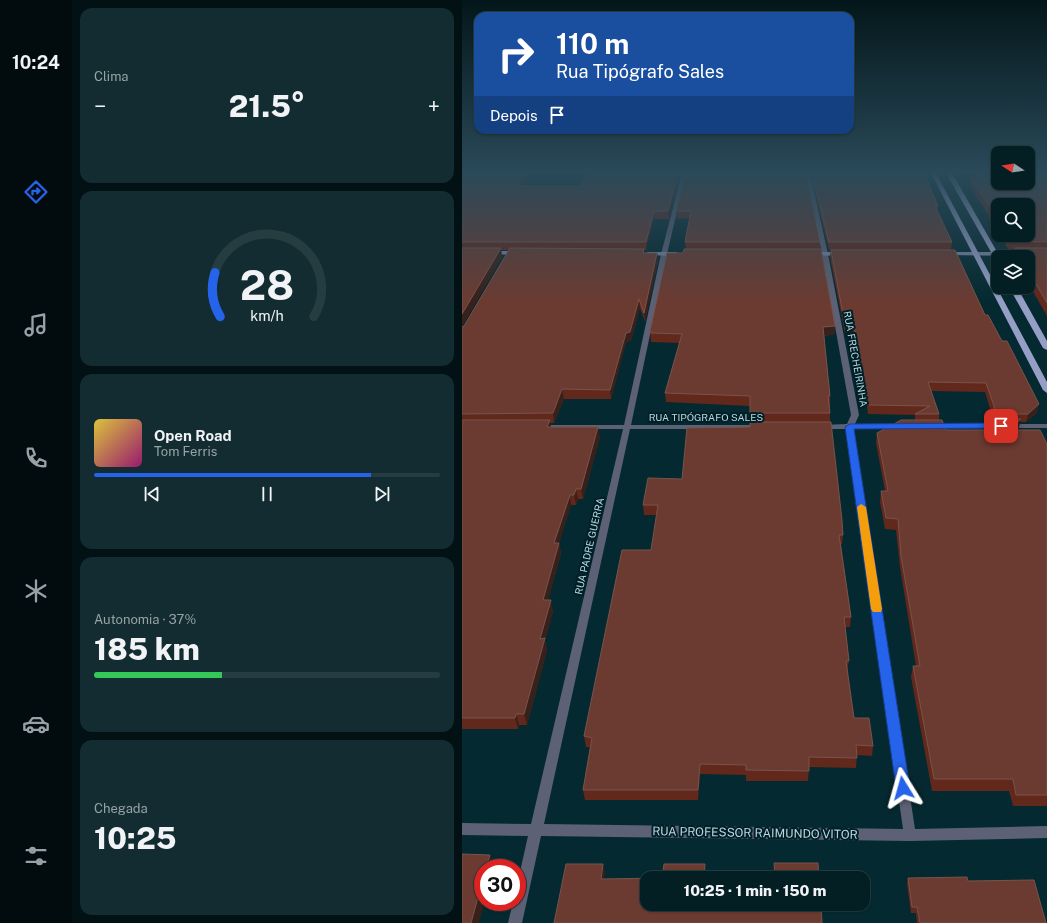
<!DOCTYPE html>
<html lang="pt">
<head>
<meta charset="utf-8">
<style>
	:root { --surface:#041f24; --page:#122c31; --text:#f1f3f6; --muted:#97a2a6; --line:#253d41; --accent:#2563eb }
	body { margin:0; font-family:"Public Sans",sans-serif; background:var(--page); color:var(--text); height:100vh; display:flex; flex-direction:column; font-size:15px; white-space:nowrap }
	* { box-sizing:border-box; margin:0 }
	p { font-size:13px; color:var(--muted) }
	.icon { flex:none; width:22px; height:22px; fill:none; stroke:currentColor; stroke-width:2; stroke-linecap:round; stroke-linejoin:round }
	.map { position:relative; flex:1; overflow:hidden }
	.sheet { display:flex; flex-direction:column; gap:8px; padding:8px; background:#021114; width:390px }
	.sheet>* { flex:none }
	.banner { position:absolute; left:12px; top:12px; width:380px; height:122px; border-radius:12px; box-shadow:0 1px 3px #0004,0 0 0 1px var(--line); background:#1a4fa0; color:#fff; overflow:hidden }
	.needle { width:26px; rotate:282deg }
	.fabs { position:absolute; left:529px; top:146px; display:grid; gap:8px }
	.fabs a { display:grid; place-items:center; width:44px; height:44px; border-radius:8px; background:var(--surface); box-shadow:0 1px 3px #0004,0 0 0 1px var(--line); font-size:20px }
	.speed { position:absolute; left:12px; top:859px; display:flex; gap:8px; font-size:20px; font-weight:700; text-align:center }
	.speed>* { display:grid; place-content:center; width:52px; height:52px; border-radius:50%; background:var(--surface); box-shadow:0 1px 3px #0004,0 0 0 1px var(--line); line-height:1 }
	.speed .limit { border:6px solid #d22; background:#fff; color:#111 }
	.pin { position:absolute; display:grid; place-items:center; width:34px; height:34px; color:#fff; margin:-17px; border-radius:8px; box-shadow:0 2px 6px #0006 }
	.me { position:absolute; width:44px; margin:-22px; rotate:352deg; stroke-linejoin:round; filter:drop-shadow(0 0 3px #0008) }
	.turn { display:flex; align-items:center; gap:14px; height:84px; padding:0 16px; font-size:18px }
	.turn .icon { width:52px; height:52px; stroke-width:2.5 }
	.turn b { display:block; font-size:28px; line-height:34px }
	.then { display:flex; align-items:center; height:38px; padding:0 16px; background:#0003; gap:8px; font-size:15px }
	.big { font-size:30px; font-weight:800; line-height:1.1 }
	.sheet .widget { flex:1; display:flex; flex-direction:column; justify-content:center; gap:6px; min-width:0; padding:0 14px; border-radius:12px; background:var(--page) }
	.sheet .dial { align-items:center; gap:0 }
	.dial svg { height:104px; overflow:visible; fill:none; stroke:var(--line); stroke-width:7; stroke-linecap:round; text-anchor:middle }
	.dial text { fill:var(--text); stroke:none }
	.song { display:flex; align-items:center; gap:12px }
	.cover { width:48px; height:48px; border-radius:6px; background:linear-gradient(135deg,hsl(50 70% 55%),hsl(320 70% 35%)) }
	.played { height:4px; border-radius:2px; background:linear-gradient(90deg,var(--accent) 80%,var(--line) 80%) }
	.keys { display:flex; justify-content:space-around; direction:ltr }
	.heat { display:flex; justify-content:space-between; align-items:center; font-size:22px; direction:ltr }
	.charge { height:6px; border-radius:3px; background:linear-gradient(90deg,#34c759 37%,var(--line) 0) }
	.trip { position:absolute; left:178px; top:871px; width:230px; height:40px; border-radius:12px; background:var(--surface); box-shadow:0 1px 3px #0004,0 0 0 1px var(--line); font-weight:800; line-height:40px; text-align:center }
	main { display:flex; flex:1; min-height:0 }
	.tabs { display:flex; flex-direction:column; width:72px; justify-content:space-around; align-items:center; background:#020c0e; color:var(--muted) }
	.tabs .icon { width:28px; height:28px }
	.tabs .selected { color:var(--accent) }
	.tabs b { font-size:18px; color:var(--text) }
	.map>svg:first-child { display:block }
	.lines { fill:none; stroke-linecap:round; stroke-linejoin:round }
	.street { fill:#5c6175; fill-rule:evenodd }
	.secondary { fill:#7c84a3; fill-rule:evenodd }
	.primary { fill:#959fc6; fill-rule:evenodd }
	.wall { fill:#62281c; fill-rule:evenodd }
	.shaded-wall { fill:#39211b }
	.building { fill:#6b3b31; stroke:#77544c }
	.route { fill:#2563eb; stroke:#184099 }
	.slow { fill:#f59e0b }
	.labels { text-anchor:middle; stroke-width:4; stroke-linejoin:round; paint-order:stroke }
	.street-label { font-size:10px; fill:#b9d8df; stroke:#001f26 }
	.near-street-label { font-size:12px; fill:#b9d8df; stroke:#001f26 }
</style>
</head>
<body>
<main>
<nav class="tabs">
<b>10:24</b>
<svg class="icon selected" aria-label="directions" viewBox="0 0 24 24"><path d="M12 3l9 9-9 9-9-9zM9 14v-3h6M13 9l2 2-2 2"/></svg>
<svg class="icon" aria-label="music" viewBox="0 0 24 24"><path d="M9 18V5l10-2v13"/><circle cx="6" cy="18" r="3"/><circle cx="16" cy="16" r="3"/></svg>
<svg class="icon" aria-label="phone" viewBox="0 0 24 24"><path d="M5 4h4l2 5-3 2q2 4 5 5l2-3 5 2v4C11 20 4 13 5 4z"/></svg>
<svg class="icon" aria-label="climate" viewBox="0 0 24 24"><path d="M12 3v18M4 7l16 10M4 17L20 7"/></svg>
<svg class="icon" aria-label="car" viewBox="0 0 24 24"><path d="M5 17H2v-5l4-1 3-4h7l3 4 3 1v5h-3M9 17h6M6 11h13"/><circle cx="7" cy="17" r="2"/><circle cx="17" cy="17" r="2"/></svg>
<svg class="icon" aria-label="filters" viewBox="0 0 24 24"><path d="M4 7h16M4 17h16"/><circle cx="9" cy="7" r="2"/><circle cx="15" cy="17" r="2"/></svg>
</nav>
<section class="sheet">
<div class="widget"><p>Clima</p>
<div class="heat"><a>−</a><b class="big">21.5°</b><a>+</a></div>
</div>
<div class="widget dial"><svg viewBox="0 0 100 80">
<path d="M14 69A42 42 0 1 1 86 69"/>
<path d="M14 69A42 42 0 0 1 10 35" stroke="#2563eb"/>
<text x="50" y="56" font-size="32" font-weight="700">28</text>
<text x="50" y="72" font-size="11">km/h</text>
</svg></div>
<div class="widget">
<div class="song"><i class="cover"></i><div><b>Open Road</b><p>Tom Ferris</p></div></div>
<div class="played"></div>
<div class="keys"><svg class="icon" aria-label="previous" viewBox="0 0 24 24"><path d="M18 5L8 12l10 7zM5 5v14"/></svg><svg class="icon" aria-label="pause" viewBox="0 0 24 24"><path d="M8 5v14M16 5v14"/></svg><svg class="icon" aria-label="next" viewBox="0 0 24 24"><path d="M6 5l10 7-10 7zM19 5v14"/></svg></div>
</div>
<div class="widget"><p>Autonomia · 37%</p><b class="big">185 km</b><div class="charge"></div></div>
<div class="widget"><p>Chegada</p><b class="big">10:25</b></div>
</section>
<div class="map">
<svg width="585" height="923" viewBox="0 0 585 923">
	<rect width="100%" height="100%" fill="#052930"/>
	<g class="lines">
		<path class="street" d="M 220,173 L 224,173 L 205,254 L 169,425 L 298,425 L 302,427 L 298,429 L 168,429 L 82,824 L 441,829 L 384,429 L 360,429 L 356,427 L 360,425 L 385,424 L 389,415 L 360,254 L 344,173 L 348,173 L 366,254 L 397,415 L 393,424 L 436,424 L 440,426 L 436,428 L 392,429 L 453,829 L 585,826 L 585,838 L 448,841 L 79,836 L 60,923 L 46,923 L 51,902 L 55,902 L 55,885 L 66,836 L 0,835 L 0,823 L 69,824 L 161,429 L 78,429 L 74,427 L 78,425 L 162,425 L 199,254 Z
			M 469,424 L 585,424 L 585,428 L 469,428 L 468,426 Z"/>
		<path class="secondary" d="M 30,251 L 56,251 L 59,253 L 56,255 L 28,254 L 27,253 Z
			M 186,252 L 214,252 L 217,254 L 214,256 L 184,255 L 184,253 Z
			M 350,252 L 378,252 L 381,254 L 378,256 L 348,255 L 347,254 Z
			M 486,252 L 562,252 L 565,254 L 562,256 L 484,255 L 483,254 Z"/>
		<path class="primary" d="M 469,173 L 474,173 L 585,382 L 585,393 L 581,390 Z
			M 484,173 L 490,173 L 538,257 L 536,257 L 536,261 L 533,259 Z
			M 547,287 L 555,287 L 585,341 L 585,350 L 581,348 Z"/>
	</g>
	<path class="wall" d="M 0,173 L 73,173 L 61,186 L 118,186 L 219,173 L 207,219 L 192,219 L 184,250 L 182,250 L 182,253 L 195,253 L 196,261 L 183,322 L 178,308 L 169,341 L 164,342 L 149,399 L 102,399 L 92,423 L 88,423 L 89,427 L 138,437 L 121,499 L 116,499 L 114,505 L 109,505 L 97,543 L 99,554 L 86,600 L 91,611 L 83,640 L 85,650 L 65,725 L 57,725 L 56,729 L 0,729 L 0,327 L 2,326 L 47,250 L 39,250 L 40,257 L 0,326 Z
		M 224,173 L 358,242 L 358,249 L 373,334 L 362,336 L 368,396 L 368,422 L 381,535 L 380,544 L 379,544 L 389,617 L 388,627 L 383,627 L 387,661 L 385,671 L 392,718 L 411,746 L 410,756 L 395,755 L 394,768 L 347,767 L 346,781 L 284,781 L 284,775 L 238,774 L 236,800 L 123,800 L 121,790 L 128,747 L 124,747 L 122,736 L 189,550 L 195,515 L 182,515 L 181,505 L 220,479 L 288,427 L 288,406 L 204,402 L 203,393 L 218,343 L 189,342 L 188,331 L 221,253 L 224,249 L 223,242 L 228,218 L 215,219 L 214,211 Z
		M 348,173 L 462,173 L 476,206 L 476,211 L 490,242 L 489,250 L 575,413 L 564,422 L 558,422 L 556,430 L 585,444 L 585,806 L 551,806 L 547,791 L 470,791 L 449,677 L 451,666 L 454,666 L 438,567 L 434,530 L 423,529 L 418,502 L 419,491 L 423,491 L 414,443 L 415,433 L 453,420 L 453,415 L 406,414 L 405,406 L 403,406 L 391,332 L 383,333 L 368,257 L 369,250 L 367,250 ZM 469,391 L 523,392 L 530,415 L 530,422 L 532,422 L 530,430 L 484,430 L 477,420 L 477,414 Z
		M 507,173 L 585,173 L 585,316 L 566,283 L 566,257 L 551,257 L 552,250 L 547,250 L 537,235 L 566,235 L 536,205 L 536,233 L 527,219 L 527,216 L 508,186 L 509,178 L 510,178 L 507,174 Z
		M 446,878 L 506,881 L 584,923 L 455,923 L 454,913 L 449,913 L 445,884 Z"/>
	<path class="shaded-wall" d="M 66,173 L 73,173 L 55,193 L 54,186 Z
		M 216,173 L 219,173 L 207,219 L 206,211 Z
		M 192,211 L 192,219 L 184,250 L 184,242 Z
		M 39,248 L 40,257 L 0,326 L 0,314 Z
		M 195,253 L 196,261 L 183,322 L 182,313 Z
		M 177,299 L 178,308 L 169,341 L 164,342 L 149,399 L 148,390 L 164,333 Z
		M 392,324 L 391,332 L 383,333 L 383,325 Z
		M 373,326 L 373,334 L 360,336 L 361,327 Z
		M 100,389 L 102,399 L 92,423 L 91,413 Z
		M 577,404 L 575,413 L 564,422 L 566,414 Z
		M 559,419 L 556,430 L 547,430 Z
		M 88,420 L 89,430 L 85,427 Z
		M 136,427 L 138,437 L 121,499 L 119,489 Z
		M 114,489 L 116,499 L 114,505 L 112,495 Z
		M 108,495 L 109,505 L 97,543 L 99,554 L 83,611 L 81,600 L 92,543 Z
		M 89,600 L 91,611 L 83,640 L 85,650 L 65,725 L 62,714 L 78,639 Z
		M 54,714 L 57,725 L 56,729 L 53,718 Z
		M 238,764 L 238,774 L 236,800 L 236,790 Z
		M 28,855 L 32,867 L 31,868 L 24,868 Z
		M 141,864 L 143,872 L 141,887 L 139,879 Z
		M 21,879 L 21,902 L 22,902 L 17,923 L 9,923 Z"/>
	<path class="building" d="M 0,173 L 66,173 L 54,186 L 118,186 L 126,173 L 216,173 L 206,211 L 192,211 L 184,242 L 0,242 Z
		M 224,173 L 344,173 L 358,242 L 223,242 L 229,211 L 214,211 Z
		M 350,173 L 462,173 L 476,206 L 473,206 L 490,242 L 367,242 Z
		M 513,173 L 536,173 L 536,183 L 566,183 L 566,173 L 585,173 L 585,242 L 548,241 L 544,235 L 566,235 L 566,205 L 536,205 L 536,222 L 528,210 L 530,210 L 509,178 L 517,178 Z
		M 0,248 L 39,248 L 0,314 Z
		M 48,248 L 182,249 L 181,253 L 195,253 L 182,313 L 177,299 L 168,332 L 164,333 L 148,390 L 100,389 L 91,413 L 0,414 L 0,327 L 2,326 Z
		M 553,248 L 585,248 L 585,303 L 566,270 L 566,257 L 558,257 Z
		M 222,249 L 359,249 L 373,326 L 361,327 L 368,396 L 366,396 L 368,413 L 288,413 L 288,396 L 203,393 L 220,334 L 189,333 L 188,331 L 205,253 L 221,253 Z
		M 369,250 L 493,250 L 523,315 L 526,315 L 540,341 L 545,341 L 577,404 L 566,414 L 532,414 L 532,406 L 524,383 L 466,382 L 477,414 L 453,414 L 468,406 L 407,405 L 405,397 L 404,397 L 392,324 L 383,325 Z
		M 532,419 L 559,419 L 547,430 L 578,430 L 585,444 L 585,795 L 554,795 L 551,779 L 472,779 L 451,666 L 458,666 L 439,556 L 436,519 L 424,518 L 419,491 L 426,491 L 415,433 L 439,420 L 480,420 L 484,430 L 532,430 Z
		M 0,420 L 88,420 L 85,427 L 136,427 L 119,489 L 114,489 L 112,495 L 108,495 L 92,543 L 97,543 L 81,600 L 89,600 L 78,639 L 83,638 L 62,714 L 54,714 L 53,718 L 0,718 Z
		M 288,422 L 369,422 L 380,520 L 381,535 L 377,535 L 389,617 L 382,617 L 387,661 L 384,661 L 392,718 L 407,718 L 411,746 L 394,745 L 395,758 L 347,757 L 347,771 L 284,770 L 284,765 L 238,764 L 236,790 L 121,790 L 130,738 L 122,736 L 160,550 L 189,550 L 196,505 L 181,505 L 186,478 L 220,479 L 225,428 L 288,427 Z
		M 0,854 L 28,855 L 24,868 L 21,868 L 21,879 L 9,923 L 0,923 Z
		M 312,863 L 356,863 L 357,878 L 260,878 L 313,877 Z
		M 104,864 L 141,864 L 139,879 L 200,878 L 202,864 L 243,864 L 242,878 L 185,878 L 185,904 L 359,904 L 360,923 L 92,923 Z
		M 505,877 L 506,881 L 572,880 L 584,923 L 458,923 L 455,907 L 450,907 L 446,878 Z"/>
	<linearGradient id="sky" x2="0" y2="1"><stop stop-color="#03171a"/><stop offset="0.57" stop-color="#2a4959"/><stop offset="1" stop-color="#2a4959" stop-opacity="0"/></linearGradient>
	<rect width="585" height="302" fill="url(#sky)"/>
	<path class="route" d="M 539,423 L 544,426 L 542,428 L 392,429 L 448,788 L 446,792 L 441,794 L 436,792 L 434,788 L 383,427 L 388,424 Z"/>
	<path class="slow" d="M 399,504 L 404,507 L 420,609 L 419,612 L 411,612 L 409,609 L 395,507 Z"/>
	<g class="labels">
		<g class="street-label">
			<text transform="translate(394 359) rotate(80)" y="4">RUA FRECHEIRINHA</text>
			<text x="244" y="421">RUA TIPÓGRAFO SALES</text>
			<text transform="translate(127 546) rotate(-77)" y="4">RUA PADRE GUERRA</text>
		</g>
		<g class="near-street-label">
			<text transform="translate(293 833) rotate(1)" y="4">RUA PROFESSOR RAIMUNDO VITOR</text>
		</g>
	</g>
</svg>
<div class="fabs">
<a><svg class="needle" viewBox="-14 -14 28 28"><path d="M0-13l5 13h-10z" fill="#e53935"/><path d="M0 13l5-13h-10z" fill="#97a2a6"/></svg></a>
<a><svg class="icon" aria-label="search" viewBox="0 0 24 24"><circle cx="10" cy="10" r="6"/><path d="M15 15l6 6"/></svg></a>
<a><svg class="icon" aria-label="layers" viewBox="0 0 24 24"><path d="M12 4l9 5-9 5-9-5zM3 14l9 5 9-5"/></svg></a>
</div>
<div class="speed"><div class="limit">30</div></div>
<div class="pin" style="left:539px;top:426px;background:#d93025"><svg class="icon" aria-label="arrive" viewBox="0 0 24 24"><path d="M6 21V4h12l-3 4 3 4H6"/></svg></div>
<svg class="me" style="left:441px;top:788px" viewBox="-20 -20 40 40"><path d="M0-17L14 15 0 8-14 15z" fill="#2563eb" stroke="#fff" stroke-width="4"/></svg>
<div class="trip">10:25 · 1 min · 150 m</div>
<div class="banner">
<div class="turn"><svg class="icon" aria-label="right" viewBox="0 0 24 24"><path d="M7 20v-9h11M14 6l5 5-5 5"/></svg><div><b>110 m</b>Rua Tipógrafo Sales</div></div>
<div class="then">Depois<svg class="icon" aria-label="arrive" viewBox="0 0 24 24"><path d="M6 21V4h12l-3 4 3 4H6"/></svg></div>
</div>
</div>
</main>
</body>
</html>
